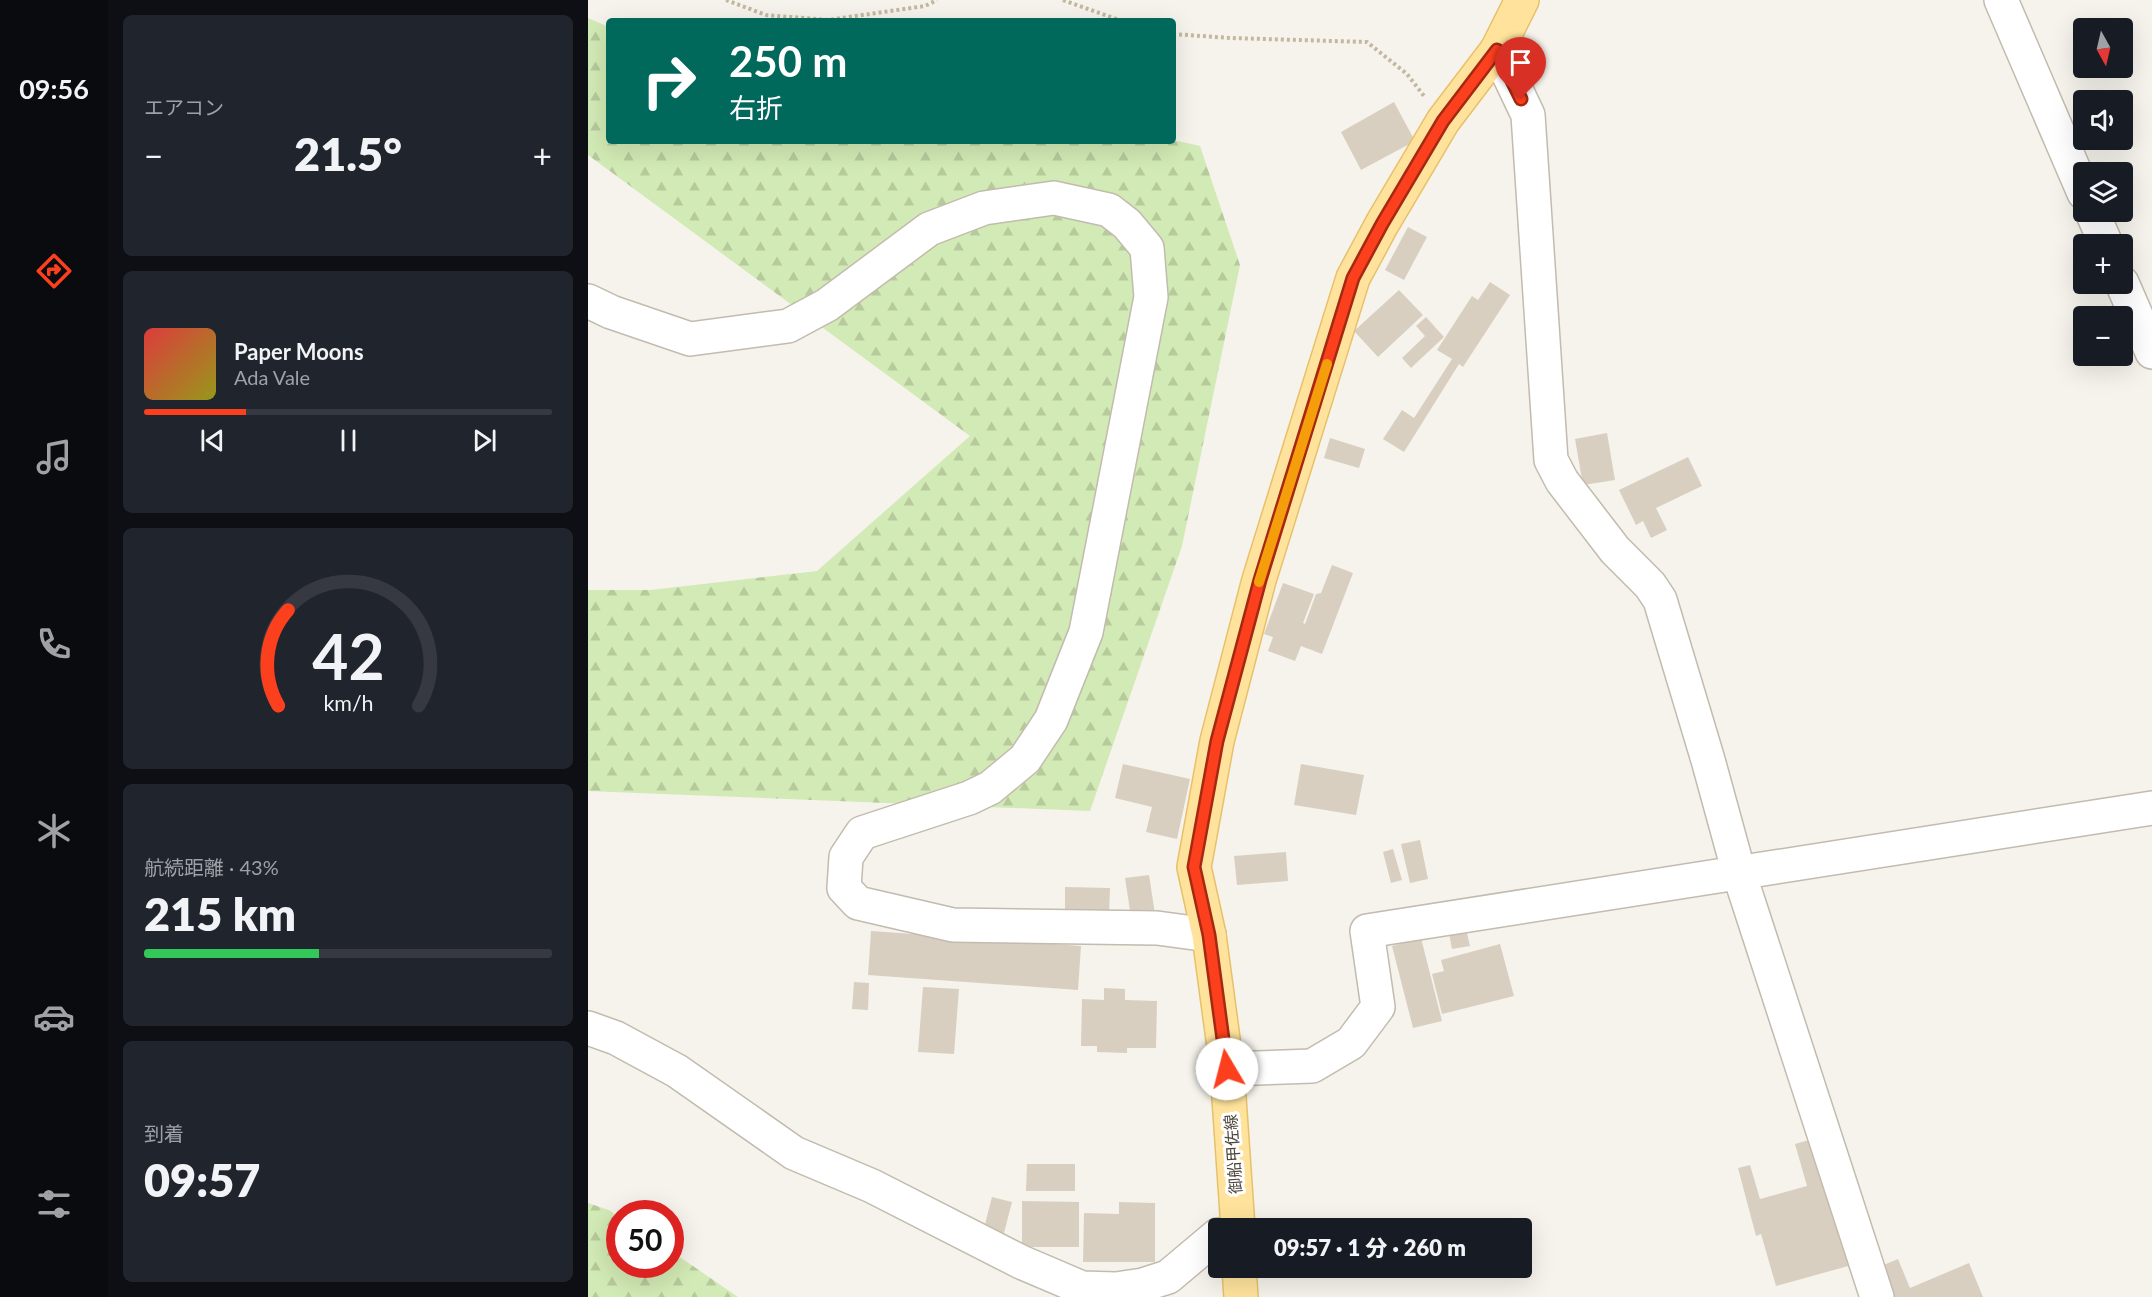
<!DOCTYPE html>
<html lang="ja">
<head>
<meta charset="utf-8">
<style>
	:root { --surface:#171b24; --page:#20242c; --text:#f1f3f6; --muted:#9ea1a6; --line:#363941; --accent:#fc3f1d }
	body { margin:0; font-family:Lato,"Noto Sans JP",sans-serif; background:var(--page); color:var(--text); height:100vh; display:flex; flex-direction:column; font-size:22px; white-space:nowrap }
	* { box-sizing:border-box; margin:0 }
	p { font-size:20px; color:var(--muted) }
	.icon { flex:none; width:33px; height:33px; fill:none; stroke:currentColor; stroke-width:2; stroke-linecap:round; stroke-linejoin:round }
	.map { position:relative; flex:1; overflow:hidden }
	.sheet { display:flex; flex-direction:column; gap:15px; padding:15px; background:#0d0f14; width:480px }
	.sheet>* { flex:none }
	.banner { position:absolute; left:18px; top:18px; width:570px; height:126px; border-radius:6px; box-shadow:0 6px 24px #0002; background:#00695c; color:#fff; overflow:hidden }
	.needle { width:39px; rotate:172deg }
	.tools { position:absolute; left:1485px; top:18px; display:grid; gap:12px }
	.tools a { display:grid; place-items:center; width:60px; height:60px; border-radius:6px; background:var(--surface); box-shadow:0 6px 24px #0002; font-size:30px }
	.speed { position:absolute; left:18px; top:1200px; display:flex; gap:12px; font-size:30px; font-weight:700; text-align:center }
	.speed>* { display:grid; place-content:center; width:78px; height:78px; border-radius:50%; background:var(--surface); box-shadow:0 6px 24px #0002; line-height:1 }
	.speed .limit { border:9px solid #d22; background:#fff; color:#111 }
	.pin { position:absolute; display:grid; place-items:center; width:51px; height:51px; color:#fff; margin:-62px -26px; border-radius:50% 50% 50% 0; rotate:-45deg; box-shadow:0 0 6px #0007 }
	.pin .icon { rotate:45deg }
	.me { position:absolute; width:66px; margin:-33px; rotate:352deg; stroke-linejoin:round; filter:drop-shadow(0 0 4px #0008) }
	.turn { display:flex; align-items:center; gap:21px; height:126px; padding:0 24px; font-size:27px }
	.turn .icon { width:78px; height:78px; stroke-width:2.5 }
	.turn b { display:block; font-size:42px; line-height:51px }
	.big { font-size:45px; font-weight:800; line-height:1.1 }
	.sheet .card { flex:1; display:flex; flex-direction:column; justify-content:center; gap:9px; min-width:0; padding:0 21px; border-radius:9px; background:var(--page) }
	.sheet .dial { align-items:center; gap:0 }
	.dial svg { height:156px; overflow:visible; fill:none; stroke:var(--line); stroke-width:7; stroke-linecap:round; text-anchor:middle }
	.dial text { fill:var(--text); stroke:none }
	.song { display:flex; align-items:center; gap:18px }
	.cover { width:72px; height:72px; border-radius:9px; background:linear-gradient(135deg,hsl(0 70% 55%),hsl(60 70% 35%)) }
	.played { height:6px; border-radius:3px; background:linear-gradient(90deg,var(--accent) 25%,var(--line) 25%) }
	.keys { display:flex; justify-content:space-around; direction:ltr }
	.heat { display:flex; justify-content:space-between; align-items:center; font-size:33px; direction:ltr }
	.charge { height:9px; border-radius:4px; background:linear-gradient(90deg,#34c759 43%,var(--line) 0) }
	.trip { position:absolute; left:620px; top:1218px; width:324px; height:60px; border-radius:6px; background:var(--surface); box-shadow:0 6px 24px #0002; font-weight:800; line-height:60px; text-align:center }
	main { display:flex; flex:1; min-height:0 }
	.menu { display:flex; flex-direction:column; width:108px; justify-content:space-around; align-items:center; background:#090b0e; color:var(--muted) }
	.menu .icon { width:42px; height:42px }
	.menu .on { color:var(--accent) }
	.menu b { font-size:27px; color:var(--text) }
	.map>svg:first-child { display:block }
	.forest { fill:url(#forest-firs) }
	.building { fill:#d8cfc1 }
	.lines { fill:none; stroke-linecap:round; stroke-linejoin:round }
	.minor-casing { stroke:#c2bbae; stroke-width:36 }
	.major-casing { stroke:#e6c16a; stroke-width:36 }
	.path { stroke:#c4b79f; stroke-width:4; stroke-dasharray:3 3; stroke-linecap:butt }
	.minor { stroke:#fff; stroke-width:33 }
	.major { stroke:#ffe39c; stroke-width:33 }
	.route-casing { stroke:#a42913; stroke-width:15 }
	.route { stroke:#fc3f1d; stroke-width:10 }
	.slow { stroke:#f59e0b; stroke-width:10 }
	.labels { text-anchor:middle; stroke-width:6; stroke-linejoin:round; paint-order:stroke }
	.street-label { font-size:16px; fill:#4b4439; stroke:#fff }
</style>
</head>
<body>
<main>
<nav class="menu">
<b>09:56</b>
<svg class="icon on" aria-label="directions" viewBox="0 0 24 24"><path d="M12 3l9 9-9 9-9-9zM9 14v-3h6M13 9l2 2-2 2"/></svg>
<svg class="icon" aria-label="music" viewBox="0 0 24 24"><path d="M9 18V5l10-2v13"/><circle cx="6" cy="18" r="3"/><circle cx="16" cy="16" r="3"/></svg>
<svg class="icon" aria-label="phone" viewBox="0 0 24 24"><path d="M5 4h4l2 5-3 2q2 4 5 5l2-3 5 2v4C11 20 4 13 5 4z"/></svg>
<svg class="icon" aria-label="climate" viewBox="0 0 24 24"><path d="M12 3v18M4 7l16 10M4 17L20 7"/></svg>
<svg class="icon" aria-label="car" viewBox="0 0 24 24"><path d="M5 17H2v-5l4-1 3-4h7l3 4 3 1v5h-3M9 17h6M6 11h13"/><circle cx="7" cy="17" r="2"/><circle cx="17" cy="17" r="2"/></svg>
<svg class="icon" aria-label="filters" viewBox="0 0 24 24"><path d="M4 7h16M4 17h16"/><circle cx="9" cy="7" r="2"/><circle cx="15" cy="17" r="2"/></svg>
</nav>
<section class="sheet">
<div class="card"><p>エアコン</p>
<div class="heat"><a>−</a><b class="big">21.5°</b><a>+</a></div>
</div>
<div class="card">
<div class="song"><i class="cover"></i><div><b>Paper Moons</b><p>Ada Vale</p></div></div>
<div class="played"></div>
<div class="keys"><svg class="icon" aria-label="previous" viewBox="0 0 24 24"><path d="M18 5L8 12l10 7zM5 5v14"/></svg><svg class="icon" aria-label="pause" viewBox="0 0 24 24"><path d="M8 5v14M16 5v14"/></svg><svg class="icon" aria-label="next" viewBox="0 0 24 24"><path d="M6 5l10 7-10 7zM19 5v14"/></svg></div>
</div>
<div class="card dial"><svg viewBox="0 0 100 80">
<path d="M14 69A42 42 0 1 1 86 69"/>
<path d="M14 69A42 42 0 0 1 19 20" stroke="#fc3f1d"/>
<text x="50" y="56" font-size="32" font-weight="700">42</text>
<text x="50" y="72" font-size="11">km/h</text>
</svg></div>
<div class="card"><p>航続距離 · 43%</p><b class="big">215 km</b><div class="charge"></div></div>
<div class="card"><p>到着</p><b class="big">09:57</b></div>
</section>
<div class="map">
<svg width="1564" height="1297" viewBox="0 0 1564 1297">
	<defs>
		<pattern id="forest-firs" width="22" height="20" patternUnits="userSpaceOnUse" patternTransform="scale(1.5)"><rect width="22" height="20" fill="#d2eab5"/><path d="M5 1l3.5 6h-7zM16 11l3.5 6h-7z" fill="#b6ca9c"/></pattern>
	</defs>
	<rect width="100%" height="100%" fill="#f6f3ec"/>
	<path class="forest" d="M 0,18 L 21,27 L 21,141 L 585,140 L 612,146 L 652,265 L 594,546 L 502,811 L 0,791 L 0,590 L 63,590 L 229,571 L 382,436 L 0,155 Z
		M 0,1203 L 21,1210 L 31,1217 L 32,1264 L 82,1264 L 83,1251 L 150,1297 L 0,1297 Z"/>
	<path class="building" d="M 806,102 L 827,141 L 773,170 L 753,132 Z
		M 820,227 L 839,237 L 816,280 L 797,270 Z
		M 902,282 L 922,295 L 875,367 L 871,364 L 816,452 L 795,439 L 814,410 L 826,418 L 864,359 L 849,350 L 884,296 L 890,300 Z
		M 811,290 L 835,315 L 790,357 L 766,331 Z
		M 838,317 L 856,337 L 823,368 L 814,358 L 837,336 L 828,326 Z
		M 1019,433 L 1027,480 L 995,485 L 987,439 Z
		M 742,438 L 777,449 L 771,468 L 736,458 Z
		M 1100,457 L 1114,486 L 1068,508 L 1079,530 L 1063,538 L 1055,521 L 1048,525 L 1031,490 Z
		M 744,565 L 765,573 L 734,654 L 713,646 L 707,661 L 680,651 L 685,637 L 676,634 L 695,583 L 726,594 L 715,623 L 717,624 L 728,594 L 733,593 Z
		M 535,764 L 602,779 L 589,839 L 558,832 L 564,807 L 527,798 Z
		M 713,764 L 776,775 L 768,815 L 706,805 Z
		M 832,840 L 840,879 L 822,883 L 813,844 Z
		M 805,849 L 814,880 L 803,883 L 795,852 Z
		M 698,852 L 700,881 L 649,885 L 646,856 Z
		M 561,875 L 567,914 L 543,917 L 537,878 Z
		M 477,887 L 522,888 L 521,915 L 477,914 Z
		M 877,925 L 882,946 L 864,949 L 860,928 Z
		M 283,931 L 493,946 L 490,990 L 280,975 Z
		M 833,938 L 854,1021 L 825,1028 L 804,946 Z
		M 912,944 L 926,996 L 854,1014 L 844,974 L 856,971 L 853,960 Z
		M 266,982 L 281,983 L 280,1010 L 264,1009 Z
		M 335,987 L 371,989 L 366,1054 L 330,1052 Z
		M 516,988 L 537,989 L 537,1000 L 569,1001 L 568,1048 L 539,1048 L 539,1053 L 509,1052 L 509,1046 L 493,1046 L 494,999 L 516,1000 Z
		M 1228,1138 L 1264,1265 L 1188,1286 L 1173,1234 L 1168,1236 L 1150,1168 L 1162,1165 L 1172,1199 L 1219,1186 L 1207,1144 Z
		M 439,1164 L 487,1164 L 487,1191 L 438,1191 Z
		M 404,1197 L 424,1202 L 416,1233 L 396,1228 Z
		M 434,1201 L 491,1202 L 491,1247 L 434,1247 Z
		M 531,1202 L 567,1203 L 567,1262 L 495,1262 L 496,1213 L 531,1214 Z
		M 1310,1259 L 1322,1288 L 1381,1263 L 1395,1297 L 1298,1297 L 1286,1269 Z"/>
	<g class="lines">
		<g class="minor-casing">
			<path id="minor" d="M 1413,0 L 1496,193
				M 909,50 L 940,115 L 963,460 L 974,481 L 1027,550 L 1062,585 L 1072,600 L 1120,760 L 1151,873 L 1289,1297
				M 1504,212 L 1518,244
				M 1534,283 L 1564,352
				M 0,301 L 23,312 L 102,339 L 200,326 L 239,305 L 341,229 L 396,208 L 466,198 L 521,210 L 539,224 L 559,248 L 563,297 L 498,632 L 463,720 L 437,759 L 402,788 L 381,798 L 274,833 L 258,857 L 256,888 L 270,903 L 365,925 L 569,928 L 621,935
				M 0,1028 L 28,1038 L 89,1071 L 206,1153 L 284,1186 L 433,1262 L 494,1288 L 528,1289 L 555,1285 L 580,1277 L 630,1235
				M 639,1069 L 724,1066 L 763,1043 L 790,1007 L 779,931 L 1564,808"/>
		</g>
		<g class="major-casing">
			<path id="major" d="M 650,1228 L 639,1069 L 621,935 L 606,867 L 629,741 L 671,580 L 765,278 L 794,224 L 855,121 L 909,50 L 934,0
				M 651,1268 L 653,1297"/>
		</g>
		<path class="path" d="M 138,0 L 178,15 L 240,20 L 337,6 L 349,0
			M 475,0 L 534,21
			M 585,34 L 642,38 L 779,42 L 819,74 L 836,96"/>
		<use href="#minor" class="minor"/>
		<use href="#major" class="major"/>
	</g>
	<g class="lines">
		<g class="route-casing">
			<path id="route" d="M 639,1069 L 621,935 L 606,867 L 629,741 L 672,580 L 765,278 L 794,224 L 855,121 L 909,50 L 933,99"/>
		</g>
		<use href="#route" class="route"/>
		<path class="slow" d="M 671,582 L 739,364"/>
	</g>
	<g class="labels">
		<g class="street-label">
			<text transform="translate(645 1154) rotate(-94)" y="6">御船甲佐線</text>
		</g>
	</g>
</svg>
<div class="tools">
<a><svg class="needle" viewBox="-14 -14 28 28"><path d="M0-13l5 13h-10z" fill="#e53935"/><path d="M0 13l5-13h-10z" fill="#9ea1a6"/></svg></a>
<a><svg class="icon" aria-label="sound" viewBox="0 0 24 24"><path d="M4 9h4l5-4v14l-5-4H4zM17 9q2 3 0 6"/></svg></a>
<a><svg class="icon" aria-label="layers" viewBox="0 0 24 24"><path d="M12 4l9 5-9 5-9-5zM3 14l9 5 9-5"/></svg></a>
<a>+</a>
<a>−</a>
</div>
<div class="speed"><div class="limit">50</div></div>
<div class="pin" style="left:933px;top:99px;background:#d93025"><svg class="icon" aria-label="arrive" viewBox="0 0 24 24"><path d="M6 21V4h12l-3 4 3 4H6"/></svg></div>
<svg class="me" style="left:639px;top:1069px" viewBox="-20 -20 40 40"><circle r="19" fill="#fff"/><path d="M0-13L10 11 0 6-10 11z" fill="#fc3f1d"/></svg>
<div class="trip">09:57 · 1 分 · 260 m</div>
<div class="banner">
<div class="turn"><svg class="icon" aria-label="right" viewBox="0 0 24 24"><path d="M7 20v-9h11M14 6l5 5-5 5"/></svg><div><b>250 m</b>右折</div></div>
</div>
</div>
</main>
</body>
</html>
